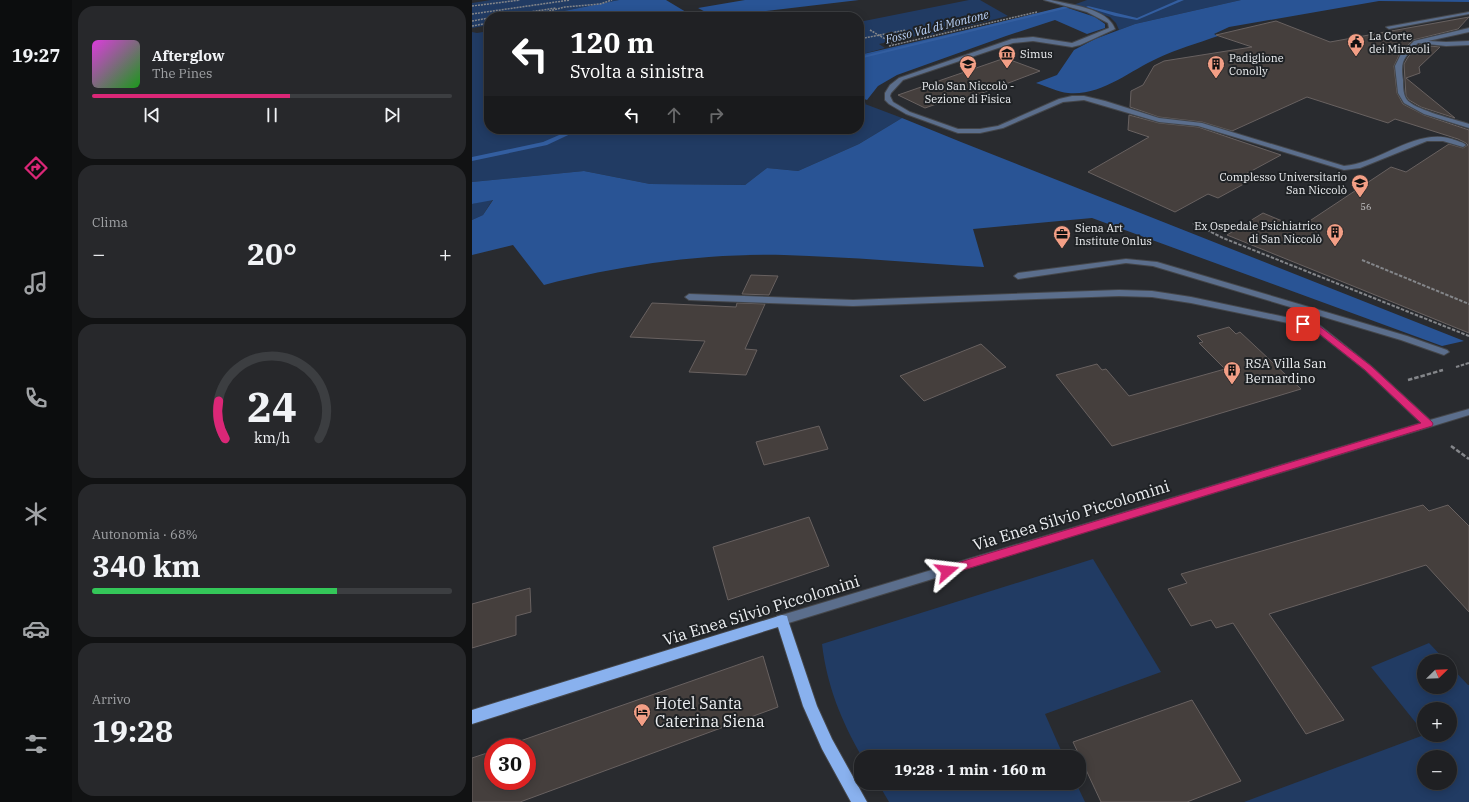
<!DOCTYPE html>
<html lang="it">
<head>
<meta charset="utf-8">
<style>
	:root { --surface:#1f2023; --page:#27282b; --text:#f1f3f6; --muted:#a1a3a6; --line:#3c3e41; --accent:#db2777 }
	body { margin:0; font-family:"IBM Plex Serif",serif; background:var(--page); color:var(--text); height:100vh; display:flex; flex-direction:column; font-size:15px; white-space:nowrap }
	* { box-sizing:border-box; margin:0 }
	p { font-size:13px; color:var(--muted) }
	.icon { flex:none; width:22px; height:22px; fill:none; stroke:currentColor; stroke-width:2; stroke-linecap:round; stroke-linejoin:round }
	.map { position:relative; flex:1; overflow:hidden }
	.panel { display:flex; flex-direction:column; gap:6px; padding:6px; background:#111213; width:400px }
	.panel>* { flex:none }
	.banner { position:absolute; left:12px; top:12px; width:380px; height:122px; border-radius:16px; box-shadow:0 2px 10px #0003,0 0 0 1px var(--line); background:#202124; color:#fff; overflow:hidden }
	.needle { width:26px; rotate:67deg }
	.fabs { position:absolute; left:945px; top:654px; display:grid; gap:8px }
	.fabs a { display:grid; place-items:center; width:40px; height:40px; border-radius:50%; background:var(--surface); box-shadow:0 2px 10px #0003,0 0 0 1px var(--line); font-size:20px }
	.speed { position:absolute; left:12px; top:738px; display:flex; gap:8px; font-size:20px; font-weight:700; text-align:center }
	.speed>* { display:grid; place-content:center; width:52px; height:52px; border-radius:50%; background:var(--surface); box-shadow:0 2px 10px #0003,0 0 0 1px var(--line); line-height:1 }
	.speed .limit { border:6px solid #d22; background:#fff; color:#111 }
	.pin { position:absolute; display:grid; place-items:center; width:34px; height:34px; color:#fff; margin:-17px; border-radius:8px; box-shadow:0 2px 6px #0006 }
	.me { position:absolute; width:44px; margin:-22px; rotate:73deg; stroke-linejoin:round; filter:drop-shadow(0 0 3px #0008) }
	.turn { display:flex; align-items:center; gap:14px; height:84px; padding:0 20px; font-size:18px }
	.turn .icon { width:52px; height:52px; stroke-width:2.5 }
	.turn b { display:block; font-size:28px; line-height:34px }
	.lanes { display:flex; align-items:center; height:38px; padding:0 20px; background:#0003; justify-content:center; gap:20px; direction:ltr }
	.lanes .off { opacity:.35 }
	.big { font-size:30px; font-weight:700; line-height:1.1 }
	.panel .tile { flex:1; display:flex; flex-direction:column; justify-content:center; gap:6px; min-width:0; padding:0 14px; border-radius:16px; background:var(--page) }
	.panel .dial { align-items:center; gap:0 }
	.dial svg { height:104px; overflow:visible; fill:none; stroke:var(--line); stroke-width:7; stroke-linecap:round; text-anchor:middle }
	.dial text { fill:var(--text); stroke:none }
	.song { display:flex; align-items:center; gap:12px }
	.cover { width:48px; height:48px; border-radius:6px; background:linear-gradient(135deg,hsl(300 70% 55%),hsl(120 70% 35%)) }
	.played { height:4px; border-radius:2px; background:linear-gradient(90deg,var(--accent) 55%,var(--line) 55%) }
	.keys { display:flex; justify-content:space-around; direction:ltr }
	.heat { display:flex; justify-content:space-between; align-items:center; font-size:22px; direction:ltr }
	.charge { height:6px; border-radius:3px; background:linear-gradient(90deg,#34c759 68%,var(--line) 0) }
	.trip { position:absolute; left:382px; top:750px; width:232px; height:40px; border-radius:16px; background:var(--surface); box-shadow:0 2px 10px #0003,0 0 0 1px var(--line); font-weight:700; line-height:40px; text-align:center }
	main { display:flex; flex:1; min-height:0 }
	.menu { display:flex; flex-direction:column; width:72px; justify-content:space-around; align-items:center; background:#0c0d0e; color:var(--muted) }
	.menu .icon { width:28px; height:28px }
	.menu .on { color:var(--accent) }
	.menu b { font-size:18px; color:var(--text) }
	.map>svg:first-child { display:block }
	.green { fill:#213b63; fill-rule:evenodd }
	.forest { fill:#295495 }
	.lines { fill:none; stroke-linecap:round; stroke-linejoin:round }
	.stream { fill:#335ea0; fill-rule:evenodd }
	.building { fill:#453f3d; stroke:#686160 }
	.minor-casing { stroke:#44464a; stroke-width:2 }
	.major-casing { stroke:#44464a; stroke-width:2 }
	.path-far2 { stroke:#84868a; stroke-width:1.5; stroke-dasharray:2 1; stroke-linecap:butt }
	.path-far1 { stroke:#84868a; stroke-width:2; stroke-dasharray:3.5 1.5; stroke-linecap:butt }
	.path { stroke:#84868a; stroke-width:2.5; stroke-dasharray:4.5 2; stroke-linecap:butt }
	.minor { fill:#5b6e8c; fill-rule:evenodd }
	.major { fill:#89b1ee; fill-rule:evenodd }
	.route { fill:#db2777; stroke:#8e194d }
	.labels { text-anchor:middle; stroke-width:4; stroke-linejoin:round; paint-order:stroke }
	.far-number-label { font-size:9px; fill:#c3c3c5 }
	.far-poi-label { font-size:11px; fill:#edeff2; stroke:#1f2225; text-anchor:start }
	.far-water-label { font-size:12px; font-style:italic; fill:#bcd4fa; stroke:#1f2225 }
	.poi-label { font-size:13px; fill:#edeff2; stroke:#1f2225; text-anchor:start }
	.near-street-label { font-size:16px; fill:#edeff2; stroke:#1f2225 }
	.near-poi-label { font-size:16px; fill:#edeff2; stroke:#1f2225; text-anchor:start }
</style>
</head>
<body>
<main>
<nav class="menu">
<b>19:27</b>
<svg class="icon on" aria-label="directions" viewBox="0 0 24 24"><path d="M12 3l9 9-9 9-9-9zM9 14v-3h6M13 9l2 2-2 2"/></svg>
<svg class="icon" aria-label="music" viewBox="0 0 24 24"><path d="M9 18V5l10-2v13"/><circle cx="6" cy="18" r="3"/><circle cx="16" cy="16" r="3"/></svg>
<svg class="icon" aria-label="phone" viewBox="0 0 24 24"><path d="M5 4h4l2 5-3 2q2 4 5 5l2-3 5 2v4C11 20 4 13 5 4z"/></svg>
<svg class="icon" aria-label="climate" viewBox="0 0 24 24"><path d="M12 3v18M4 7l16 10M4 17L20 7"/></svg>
<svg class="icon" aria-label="car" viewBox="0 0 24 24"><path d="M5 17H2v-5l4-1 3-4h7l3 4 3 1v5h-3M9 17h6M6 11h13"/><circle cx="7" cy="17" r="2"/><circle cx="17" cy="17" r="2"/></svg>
<svg class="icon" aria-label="filters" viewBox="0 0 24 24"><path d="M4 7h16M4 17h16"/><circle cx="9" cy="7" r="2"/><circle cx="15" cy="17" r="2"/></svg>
</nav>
<section class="panel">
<div class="tile">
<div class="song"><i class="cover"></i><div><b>Afterglow</b><p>The Pines</p></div></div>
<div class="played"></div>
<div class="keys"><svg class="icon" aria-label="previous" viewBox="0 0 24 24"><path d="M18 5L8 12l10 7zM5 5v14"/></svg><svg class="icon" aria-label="pause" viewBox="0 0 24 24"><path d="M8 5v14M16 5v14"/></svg><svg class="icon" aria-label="next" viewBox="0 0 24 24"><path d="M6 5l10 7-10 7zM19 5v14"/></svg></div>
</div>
<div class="tile"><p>Clima</p>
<div class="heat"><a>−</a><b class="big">20°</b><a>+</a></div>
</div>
<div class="tile dial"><svg viewBox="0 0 100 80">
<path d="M14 69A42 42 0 1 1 86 69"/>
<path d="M14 69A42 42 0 0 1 9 40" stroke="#db2777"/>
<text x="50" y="56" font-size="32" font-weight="700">24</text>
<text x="50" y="72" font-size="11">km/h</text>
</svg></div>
<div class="tile"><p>Autonomia · 68%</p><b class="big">340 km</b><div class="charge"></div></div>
<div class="tile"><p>Arrivo</p><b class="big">19:28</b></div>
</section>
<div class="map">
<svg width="997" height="802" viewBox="0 0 997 802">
	<rect width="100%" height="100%" fill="#292b2f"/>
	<path class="green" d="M 19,0 L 147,0 L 62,17 L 17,17 L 17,25 L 0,28 L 0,3 Z
		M 497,0 L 508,0 L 536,16 L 450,37 L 448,35 L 407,44 L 413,48 L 387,55 L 387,22 Z
		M 615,0 L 769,0 L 663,24 L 647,30 L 644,23 L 638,17 L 601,5 Z
		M 17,31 L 17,129 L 387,129 L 387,100 L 394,103 L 393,104 L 430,118 L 387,144 L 326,171 L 295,168 L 273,185 L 178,184 L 112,171 L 0,182 L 0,32 L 5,33 Z
		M 21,199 L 11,215 L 0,220 L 0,204 Z
		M 621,559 L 689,672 L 573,714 L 592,757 L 390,757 C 369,720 355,686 350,644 Z
		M 957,643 L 974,661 L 952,661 L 952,687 L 978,687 L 978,666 L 996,685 L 997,685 L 997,802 L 772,802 L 952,735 L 978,735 L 978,709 L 952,709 L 952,733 L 899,667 ZM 952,757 L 978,757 L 978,783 L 952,783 Z
		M 406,783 L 604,783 L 613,802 L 417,802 Z"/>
	<path class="forest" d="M 147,0 L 194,0 L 219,15 L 202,17 L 62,17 Z
		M 273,0 L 387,0 L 243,17 L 226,8 Z
		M 769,0 L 997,0 L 997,2 L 907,1 L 757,27 L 742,34 L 746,36 C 726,43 705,49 686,58 C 657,71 630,96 596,93 C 586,92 574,86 564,83 L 585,75 L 602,50 L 623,39 L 663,24 Z
		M 593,7 L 623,17 L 633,24 L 633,28 L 615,34 L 583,20 L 534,36 L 425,75 L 406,86 L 395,100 L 387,97 L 387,55 Z
		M 430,118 L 489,142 L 992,341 L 970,346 L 620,218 L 501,229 L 512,267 C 445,263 379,257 312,255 C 234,253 148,265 72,285 L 41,245 L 0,255 L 0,220 L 11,215 L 21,200 L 0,204 L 0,182 L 112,171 L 178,184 L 273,185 L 295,168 L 326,171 L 387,144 Z"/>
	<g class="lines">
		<path class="stream" d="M 706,0 L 712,0 L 665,20 L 643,16 L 614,7 L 616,6 L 665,18 Z
			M 594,6 L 596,8 L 387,59 L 387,57 Z
			M 101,129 L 109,129 L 75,145 L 0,161 L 0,157 L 71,142 Z"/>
	</g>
	<path class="building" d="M 997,17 L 986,29 L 941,40 L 928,53 L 922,66 L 925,93 L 931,104 L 952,115 L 997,130 L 997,333 L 755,235 L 791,213 L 827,228 L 919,167 L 934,172 L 977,144 L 991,148 L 996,145 L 994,143 L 986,139 L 923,119 L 916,123 L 835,97 L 760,131 L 730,122 L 687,117 L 658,107 L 659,91 L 671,85 L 682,66 L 692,61 L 780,47 L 744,35 L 804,21 L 858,42 Z
		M 947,45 L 968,47 L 947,67 L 948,73 L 934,78 L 983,118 L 949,107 L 937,100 L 934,96 L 932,64 L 936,57 Z
		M 533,58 L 568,71 L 481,104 L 473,101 L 453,108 L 426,95 Z
		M 657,115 L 687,123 L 726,127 L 809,155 L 772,175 L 781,179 L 746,198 L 736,194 L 703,212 L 616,172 L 677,137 L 656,130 Z
		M 279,275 L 306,276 L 297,295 L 270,294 Z
		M 180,303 L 264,307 L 265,303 L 293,304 L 273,349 L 285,350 L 274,375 L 217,372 L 233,341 L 158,337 Z
		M 757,327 L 764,334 L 768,332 L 829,389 L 640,446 L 584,375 L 625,364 L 630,370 L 634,369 L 657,396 L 753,369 L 727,343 L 731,342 L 725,336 Z
		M 509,344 L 534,367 L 452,401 L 428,376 Z
		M 347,426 L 356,449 L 292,465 L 284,442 Z
		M 951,505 L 957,511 L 976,505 L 997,526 L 997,612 L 954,565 L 797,614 L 872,720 L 834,734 L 761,623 L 744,628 L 739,620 L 719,626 L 696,589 L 715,583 L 709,574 Z
		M 337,517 L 357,566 L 256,600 L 241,547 Z
		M 58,588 L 59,612 L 44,616 L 44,635 L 0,648 L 0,604 Z
		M 291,656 L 306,707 L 48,802 L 0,802 L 0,758 L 21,751 L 21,781 L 55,781 L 55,747 L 31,747 Z
		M 720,700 L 769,781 L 715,802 L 629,802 L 601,742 Z"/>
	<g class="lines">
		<g class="minor-casing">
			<path id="minor" d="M 572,0 L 579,0 C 598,5 636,8 643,29 L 608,45 L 600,47 L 561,41 L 541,43 L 431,80 L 419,93 L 418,96 L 421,102 L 438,112 L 486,129 L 508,129 L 526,126 L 587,99 L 600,96 L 612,96 L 633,101 L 687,118 L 730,123 L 872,166 C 909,163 943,128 980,139 C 985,141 991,142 994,145 L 991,147 L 971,141 L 955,141 L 888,168 L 872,170 L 726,126 L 687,122 L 612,100 L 591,102 L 531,128 L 508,133 L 486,133 L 434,114 L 417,104 L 413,100 L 413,93 L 418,85 L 427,78 L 540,39 L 561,37 L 600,43 L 637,28 L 636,23 L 615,12 Z
				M 997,12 L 997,14 L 917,29 L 914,27 Z
				M 997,28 L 997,32 L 956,41 L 974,42 L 997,41 L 997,45 L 974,46 L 946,43 C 932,58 928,60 931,80 C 931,87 931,96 936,101 C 947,111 982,119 997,124 L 997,128 L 952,114 L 932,103 L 926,93 L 923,66 L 929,54 L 942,41 Z
				M 654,259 L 685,262 L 935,336 L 975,350 L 977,352 L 972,355 L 969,354 L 929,340 L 681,266 L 654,263 L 546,279 L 542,276 L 546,273 Z
				M 647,290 L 680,291 L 719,297 L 846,324 L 899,366 L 958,420 L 997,409 L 997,415 L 310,625 L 305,624 L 304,620 L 305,616 L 310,615 L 949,423 L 893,370 L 840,328 L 719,303 L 680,297 L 647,296 L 381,306 L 217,300 L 213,297 L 217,294 L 381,300 Z"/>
		</g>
		<g class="major-casing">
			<path id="major" d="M 310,615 L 315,616 L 316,620 L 345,706 L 360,739 L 395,802 L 379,802 L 350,749 L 331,706 L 306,627 L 0,724 L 0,710 Z"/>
		</g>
		<path class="path-far2" d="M 0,6 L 48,0
			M 0,14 L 98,0
			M 25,17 L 84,8
			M 54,17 L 93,7 L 128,4 L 140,0
			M 0,21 L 17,18
			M 0,26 L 17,23
			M 398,30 L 422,44
			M 387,39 L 434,30
			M 417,46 L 565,12"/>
		<path class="path-far1" d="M 721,223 L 751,238 L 997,336
			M 890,260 L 997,304
			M 984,367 L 997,363"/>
		<path class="path" d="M 936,380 L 971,370
			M 979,446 L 997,459"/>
		<use href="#minor" class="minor"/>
		<use href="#major" class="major"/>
	</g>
	<path class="route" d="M 831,321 L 846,325 L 899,366 L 960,422 L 961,424 L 960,426 L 475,575 L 471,574 L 469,571 L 471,568 L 475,566 L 949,423 L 893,370 L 840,328 L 828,325 L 828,322 Z"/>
	<defs>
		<g id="civic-pin" transform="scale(0.9)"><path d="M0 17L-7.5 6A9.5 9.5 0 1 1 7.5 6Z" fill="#f39f86" stroke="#1f2225"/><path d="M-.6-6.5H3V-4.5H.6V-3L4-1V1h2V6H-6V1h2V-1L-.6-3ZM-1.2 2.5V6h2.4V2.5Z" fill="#111"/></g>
		<g id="museum-pin" transform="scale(0.9)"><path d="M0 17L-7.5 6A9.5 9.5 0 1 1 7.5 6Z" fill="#f39f86" stroke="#1f2225"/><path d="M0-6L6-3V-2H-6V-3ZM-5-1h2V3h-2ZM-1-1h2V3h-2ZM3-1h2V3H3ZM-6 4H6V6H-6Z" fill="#111"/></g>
		<g id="university-pin" transform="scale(0.9)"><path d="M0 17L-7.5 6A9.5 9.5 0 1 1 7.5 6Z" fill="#f39f86" stroke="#1f2225"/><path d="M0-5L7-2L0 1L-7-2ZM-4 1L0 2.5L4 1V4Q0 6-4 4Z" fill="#111"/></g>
		<g id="building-pin" transform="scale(0.9)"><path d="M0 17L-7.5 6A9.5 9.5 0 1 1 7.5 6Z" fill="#f39f86" stroke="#1f2225"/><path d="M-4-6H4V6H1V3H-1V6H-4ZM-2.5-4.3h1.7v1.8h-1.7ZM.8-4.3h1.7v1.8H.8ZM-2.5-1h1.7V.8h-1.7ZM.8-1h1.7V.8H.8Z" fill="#111"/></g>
		<g id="office-pin" transform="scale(0.9)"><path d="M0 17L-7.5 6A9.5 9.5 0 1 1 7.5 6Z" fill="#f39f86" stroke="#1f2225"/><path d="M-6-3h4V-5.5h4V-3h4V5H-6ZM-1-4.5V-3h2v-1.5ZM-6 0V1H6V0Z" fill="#111"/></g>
		<g id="hotel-pin" transform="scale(0.9)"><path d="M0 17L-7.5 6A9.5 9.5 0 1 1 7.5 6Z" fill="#f39f86" stroke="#1f2225"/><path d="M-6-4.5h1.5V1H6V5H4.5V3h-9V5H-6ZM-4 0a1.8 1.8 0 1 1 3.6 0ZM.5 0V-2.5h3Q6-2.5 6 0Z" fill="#111"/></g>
	</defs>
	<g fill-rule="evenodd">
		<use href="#civic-pin" x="884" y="42"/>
		<use href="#museum-pin" x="535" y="54"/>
		<use href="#university-pin" x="496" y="64"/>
		<use href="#building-pin" x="744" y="64"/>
		<use href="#university-pin" x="888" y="183"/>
		<use href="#building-pin" x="863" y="232"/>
		<use href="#office-pin" x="590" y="234"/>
		<use href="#building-pin" x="760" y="370"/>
		<use href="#hotel-pin" x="170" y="712"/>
	</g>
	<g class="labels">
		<g class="far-number-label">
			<text x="894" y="210">56</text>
		</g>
		<g class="far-poi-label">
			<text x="897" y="40">La Corte<tspan x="897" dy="13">dei Miracoli</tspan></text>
			<text x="548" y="58">Simus</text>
			<text x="757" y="62">Padiglione<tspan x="757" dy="13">Conolly</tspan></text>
			<text x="496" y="90" text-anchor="middle">Polo San Niccolò -<tspan x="496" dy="13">Sezione di Fisica</tspan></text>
			<text x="875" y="181" text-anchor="end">Complesso Universitario<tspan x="875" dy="13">San Niccolò</tspan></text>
			<text x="850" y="230" text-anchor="end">Ex Ospedale Psichiatrico<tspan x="850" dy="13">di San Niccolò</tspan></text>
			<text x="603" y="232">Siena Art<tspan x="603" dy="13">Institute Onlus</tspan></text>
		</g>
		<g class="far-water-label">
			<text transform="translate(465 27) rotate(-14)" y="4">Fosso Val di Montone</text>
		</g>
		<g class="poi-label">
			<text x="773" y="368">RSA Villa San<tspan x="773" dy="15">Bernardino</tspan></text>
		</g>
		<g class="near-street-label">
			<text transform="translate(599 515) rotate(-17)" y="6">Via Enea Silvio Piccolomini</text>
			<text transform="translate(289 610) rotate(-17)" y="6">Via Enea Silvio Piccolomini</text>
		</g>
		<g class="near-poi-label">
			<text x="183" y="709">Hotel Santa<tspan x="183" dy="18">Caterina Siena</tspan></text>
		</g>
	</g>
</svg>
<div class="fabs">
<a><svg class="needle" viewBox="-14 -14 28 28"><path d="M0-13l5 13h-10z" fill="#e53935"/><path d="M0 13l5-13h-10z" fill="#a1a3a6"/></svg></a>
<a>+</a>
<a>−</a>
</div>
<div class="speed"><div class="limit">30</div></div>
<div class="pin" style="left:831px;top:324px;background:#d93025"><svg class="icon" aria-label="arrive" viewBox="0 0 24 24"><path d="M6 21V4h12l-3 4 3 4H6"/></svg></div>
<svg class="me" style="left:475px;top:571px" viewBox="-20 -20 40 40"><path d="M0-17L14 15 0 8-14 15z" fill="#db2777" stroke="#fff" stroke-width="4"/></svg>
<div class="trip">19:28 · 1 min · 160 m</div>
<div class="banner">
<div class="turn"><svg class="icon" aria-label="left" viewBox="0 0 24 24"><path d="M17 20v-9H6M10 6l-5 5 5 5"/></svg><div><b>120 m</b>Svolta a sinistra</div></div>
<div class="lanes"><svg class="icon" aria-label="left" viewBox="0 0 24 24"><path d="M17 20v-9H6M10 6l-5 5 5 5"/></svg><svg class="icon off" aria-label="ahead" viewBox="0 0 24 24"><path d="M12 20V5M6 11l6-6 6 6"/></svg><svg class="icon off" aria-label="right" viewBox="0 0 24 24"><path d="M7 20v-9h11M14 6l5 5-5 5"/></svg></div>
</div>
</div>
</main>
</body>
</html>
